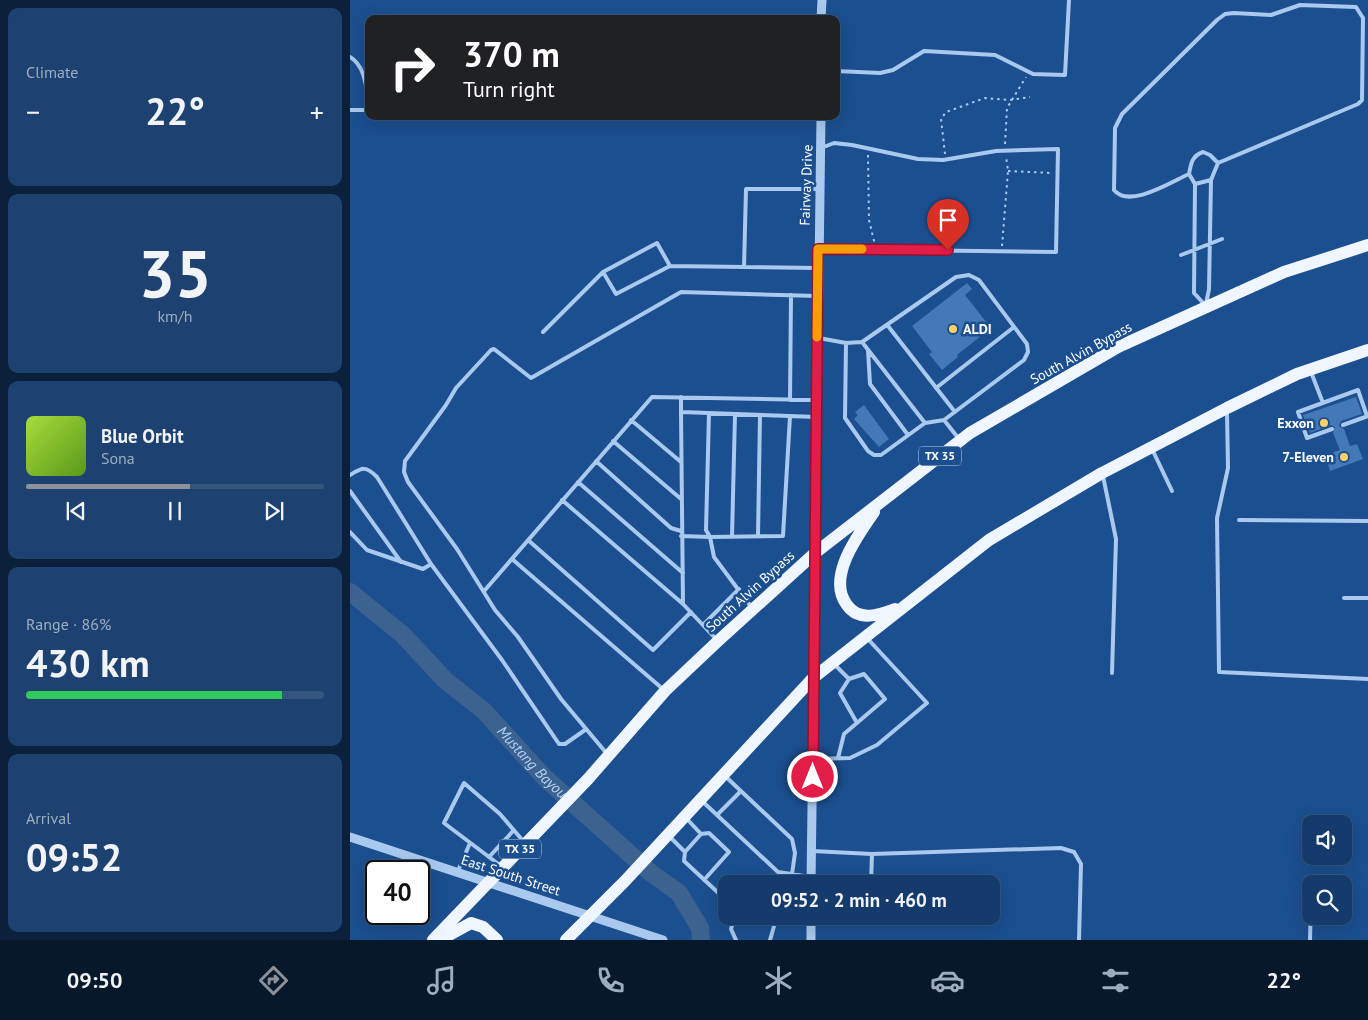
<!DOCTYPE html>
<html lang="en">
<head>
<meta charset="utf-8">
<style>
	:root { --surface:#143b6b; --page:#1d4271; --text:#f1f3f6; --muted:#9dadc1; --line:#33557e; --accent:#8c9099 }
	body { margin:0; font-family:"PT Sans",sans-serif; background:var(--page); color:var(--text); height:100vh; display:flex; flex-direction:column; font-size:19px; white-space:nowrap }
	* { box-sizing:border-box; margin:0 }
	p { font-size:16px; color:var(--muted) }
	.icon { flex:none; width:28px; height:28px; fill:none; stroke:currentColor; stroke-width:2; stroke-linecap:round; stroke-linejoin:round }
	.map { position:relative; flex:1; overflow:hidden }
	.panel { display:flex; flex-direction:column; gap:8px; padding:8px; background:#0b203b; width:350px }
	.panel>* { flex:none }
	.hud { position:absolute; left:15px; top:15px; width:475px; height:105px; border-radius:10px; box-shadow:0 5px 20px #0002,0 0 0 1px var(--line); background:#202124; color:#fff; overflow:hidden }
	.tools { position:absolute; left:952px; top:815px; display:grid; gap:10px }
	.tools a { display:grid; place-items:center; width:50px; height:50px; border-radius:10px; background:var(--surface); box-shadow:0 5px 20px #0002,0 0 0 1px var(--line); font-size:25px }
	.speed { position:absolute; left:15px; top:860px; display:flex; gap:10px; font-size:25px; font-weight:700; text-align:center }
	.speed>* { display:grid; place-content:center; width:65px; height:65px; border-radius:50%; background:var(--surface); box-shadow:0 5px 20px #0002,0 0 0 1px var(--line); line-height:1 }
	.speed .limit { border:2px solid #111; border-radius:8px; background:#fff; color:#111 }
	.pin { position:absolute; display:grid; place-items:center; width:42px; height:42px; color:#fff; margin:-51px -21px; border-radius:50% 50% 50% 0; rotate:-45deg; box-shadow:0 0 5px #0007 }
	.pin .icon { rotate:45deg }
	.me { position:absolute; width:55px; margin:-28px; rotate:0deg; stroke-linejoin:round; filter:drop-shadow(0 0 4px #0008) }
	.turn { display:flex; align-items:center; gap:18px; height:105px; padding:0 15px; font-size:22px }
	.turn .icon { width:65px; height:65px; stroke-width:2.5 }
	.turn b { display:block; font-size:35px; line-height:42px }
	.big { font-size:38px; font-weight:600; line-height:1.1 }
	.panel .card { flex:1; display:flex; flex-direction:column; justify-content:center; gap:8px; min-width:0; padding:0 18px; border-radius:10px; background:var(--page) }
	.panel .dial { align-items:center; gap:0 }
	.dial b { font-size:65px; line-height:1 }
	.song { display:flex; align-items:center; gap:15px }
	.cover { width:60px; height:60px; border-radius:8px; background:linear-gradient(135deg,hsl(80 70% 55%),hsl(90 70% 35%)) }
	.played { height:5px; border-radius:2px; background:linear-gradient(90deg,var(--accent) 55%,var(--line) 55%) }
	.keys { display:flex; justify-content:space-around; direction:ltr }
	.heat { display:flex; justify-content:space-between; align-items:center; font-size:28px; direction:ltr }
	.charge { height:8px; border-radius:4px; background:linear-gradient(90deg,#34c759 86%,var(--line) 0) }
	.trip { position:absolute; left:368px; top:875px; width:282px; height:50px; border-radius:10px; background:var(--surface); box-shadow:0 5px 20px #0002,0 0 0 1px var(--line); font-weight:600; line-height:50px; text-align:center }
	.tabs { display:flex; height:80px; justify-content:space-around; align-items:center; background:#08182b; color:var(--muted) }
	.tabs .icon { width:35px; height:35px }
	.tabs .on { color:var(--accent) }
	.tabs b { font-size:22px; color:var(--text) }
	main { display:flex; flex:1; min-height:0 }
	.map>svg:first-child { display:block }
	.lines { fill:none; stroke-linecap:round; stroke-linejoin:round }
	.river { stroke:#3c6290; stroke-width:18 }
	.building { fill:#4478b7 }
	.path { stroke:#a9c9ee; stroke-width:2; stroke-dasharray:2.5 4; stroke-linecap:butt }
	.service { stroke:#a9c9ee; stroke-width:4 }
	.tertiary { stroke:#a9c9ee; stroke-width:9 }
	.primary { stroke:#f0f6ff; stroke-width:12 }
	.route-casing { stroke:#92132f; stroke-width:12 }
	.route { stroke:#e11d48; stroke-width:9 }
	.slow { stroke:#f59e0b; stroke-width:9 }
	.poi-dot { fill:#ffd166; stroke:#1b4f8f; stroke-width:2 }
	.labels { text-anchor:middle; stroke-width:5; stroke-linejoin:round; paint-order:stroke }
	.shield { fill:#1b4f8f; stroke:#bbcadd; stroke-width:1 }
	.shield-label { font-size:12px; font-weight:bold; fill:#fff }
	.street-label { font-size:14px; fill:#fff; stroke:#1b4f8f }
	.poi-label { font-size:14px; font-weight:bold; fill:#fff; stroke:#1b4f8f; text-anchor:end }
	.water-label { font-size:15px; font-style:italic; fill:#b5d3f5; stroke:#1b4f8f }
</style>
</head>
<body>
<main>
<section class="panel">
<div class="card"><p>Climate</p>
<div class="heat"><a>−</a><b class="big">22°</b><a>+</a></div>
</div>
<div class="card dial"><b>35</b><p>km/h</p></div>
<div class="card">
<div class="song"><i class="cover"></i><div><b>Blue Orbit</b><p>Sona</p></div></div>
<div class="played"></div>
<div class="keys"><svg class="icon" aria-label="previous" viewBox="0 0 24 24"><path d="M18 5L8 12l10 7zM5 5v14"/></svg><svg class="icon" aria-label="pause" viewBox="0 0 24 24"><path d="M8 5v14M16 5v14"/></svg><svg class="icon" aria-label="next" viewBox="0 0 24 24"><path d="M6 5l10 7-10 7zM19 5v14"/></svg></div>
</div>
<div class="card"><p>Range · 86%</p><b class="big">430 km</b><div class="charge"></div></div>
<div class="card"><p>Arrival</p><b class="big">09:52</b></div>
</section>
<div class="map">
<svg width="1018" height="940" viewBox="0 0 1018 940">
	<rect width="100%" height="100%" fill="#1b4f8f"/>
	<g class="lines">
		<path class="river" id="s1" d="M 0,592 L 53,635 L 95,680 L 134,711 L 194,777 L 301,873 L 329,893 L 350,928 L 351,940"/>
	</g>
	<path class="building" d="M 617,283 L 622,289 L 615,295 L 641,328 L 607,355 L 608,357 L 592,370 L 579,354 L 582,352 L 562,326 Z
		M 1006,397 L 1012,414 L 991,421 L 989,426 L 994,429 L 1000,446 L 1007,444 L 1013,459 L 980,471 L 975,455 L 990,450 L 983,433 L 985,427 L 981,425 L 960,433 L 953,415 Z
		M 514,405 L 539,439 L 529,447 L 504,419 L 508,415 L 505,412 Z"/>
	<g class="lines">
		<path class="path" d="M 655,144 L 657,108 L 676,77
			M 595,154 L 591,119 L 596,112 L 635,98 L 660,100 L 680,97
			M 518,155 L 519,220 L 525,245
			M 658,171 L 702,173
			M 652,246 L 658,171 L 656,156"/>
		<path class="service" d="M 0,57 C 15,66 16,86 19,103
			M 486,71 L 530,73 L 543,70 L 574,51 L 645,55 L 683,74 L 715,75 L 719,0
			M 0,110 L 19,110
			M 853,152 L 860,155 L 868,163 L 861,180 L 845,184 L 839,174 C 841,163 842,156 853,152 Z
			M 839,174 C 821,182 779,209 764,190 L 765,128 L 772,114 L 867,20 L 875,14 L 884,13 L 921,15 L 950,5 L 1006,7 L 1013,18 L 1012,100 L 1008,104 L 868,163
			M 845,184 L 844,293 L 855,305
			M 470,249 L 706,252 L 708,149 L 646,151 L 593,160 L 568,159 L 502,145 L 484,143 L 471,148
			M 831,255 L 872,239
			M 394,267 L 396,189 L 469,189
			M 253,272 L 266,294 L 320,266 L 467,268
			M 856,304 L 859,289 L 861,180
			M 538,326 L 605,412
			M 193,332 L 253,272 L 307,243 L 320,266
			M 469,338 L 496,343 L 495,418 L 518,451 L 524,455 L 531,455 L 575,423 L 594,420 L 609,439
			M 512,342 L 575,423
			M 496,343 L 512,342 L 606,277 L 619,275 L 629,280 L 677,344 L 678,352 L 674,360 L 594,420
			M 518,350 L 520,384 L 558,435
			M 961,372 L 973,403
			M 586,388 L 664,327
			M 331,397 L 331,412
			M 440,400 L 441,295
			M 877,412 L 878,468 L 867,518 L 869,672 L 1018,679
			M 359,413 L 356,530 L 360,537 L 433,536 L 440,416
			M 281,420 L 331,462
			M 993,425 L 1018,416
			M 982,429 L 957,438 L 948,412 L 1008,390 L 1017,416
			M 263,441 L 331,499
			M 803,451 L 822,491
			M 246,461 L 321,528 L 331,531
			M 0,475 C 13,467 16,466 27,477 L 81,564 L 152,660 L 209,744 L 215,744 L 235,730
			M 753,476 L 766,539 L 762,673
			M 228,482 L 333,573
			M 0,491 L 51,562
			M 212,500 L 333,604
			M 889,520 L 1018,521
			M 0,532 L 17,550 L 73,569 L 81,564
			M 331,536 L 360,537 L 364,557 L 402,608
			M 408,536 L 410,415
			M 382,537 L 385,414
			M 178,540 L 303,650 L 341,612
			M 162,559 L 314,690
			M 135,590 L 302,397 L 466,400
			M 994,598 L 1018,598
			M 354,624 L 389,589
			M 367,640 L 333,604 L 331,412 L 466,417
			M 485,665 L 499,679 L 514,674 L 535,699 L 494,734 L 488,758
			M 499,679 L 490,693 L 507,723
			M 258,755 L 211,699 L 168,637 L 145,610 L 107,549 L 58,482 L 54,472 L 55,461 L 96,405 L 106,388 L 141,350 L 144,349 L 181,378 L 331,292 L 467,296
			M 463,759 L 500,758 L 527,745 L 577,703 L 517,638
			M 375,776 L 442,839 L 445,853 L 442,874
			M 352,801 L 428,872 L 461,877
			M 367,815 L 391,791
			M 337,819 L 351,834 L 359,833 L 379,852 L 354,880
			M 320,837 L 335,852 L 334,861 L 376,900
			M 462,851 L 522,854 L 711,848 L 724,852 L 731,864 L 729,940
			M 335,852 L 351,834
			M 139,857 L 164,830
			M 151,866 L 94,823 L 114,783 L 150,814 L 174,842
			M 107,873 L 120,843
			M 521,884 L 522,854
			M 385,916 L 381,929 L 386,940
			M 433,916 L 461,920
			M 521,919 L 521,916
			M 420,940 L 427,916
			M 960,940 L 961,900"/>
		<path class="tertiary" d="M 471,19 L 472,0
			M 0,837 L 313,940
			M 461,884 L 471,116
			M 461,916 L 461,940"/>
		<path class="primary" d="M 524,512 C 508,535 476,578 497,605 C 509,622 529,615 545,609
			M 83,940 L 238,779 L 315,691 L 368,641 L 465,553 L 620,433 L 768,347 L 934,272 L 1018,245
			M 90,940 L 121,923 L 133,927 L 147,940
			M 216,940 L 275,881 L 463,678 L 639,540 L 752,473 L 877,408 L 947,374 L 1018,350"/>
	</g>
	<g class="lines">
		<g class="route-casing">
			<path id="route" d="M 463,777 L 468,249 L 598,250"/>
		</g>
		<use href="#route" class="route"/>
		<path class="slow" d="M 467,337 L 468,249 L 512,249"/>
	</g>
	<g class="poi-dot">
		<circle cx="603" cy="329" r="5"/>
		<circle cx="974" cy="423" r="5"/>
		<circle cx="994" cy="457" r="5"/>
	</g>
	<g class="labels">
		<g class="shield">
			<rect x="569" y="446.5" width="42" height="19" rx="4"/>
			<rect x="149" y="839.5" width="42" height="19" rx="4"/>
		</g>
		<g class="shield-label">
			<text x="590" y="460">TX 35</text>
			<text x="170" y="853">TX 35</text>
		</g>
		<g class="street-label">
			<text transform="translate(456 185) rotate(-88)" y="5">Fairway Drive</text>
			<text transform="translate(731 353) rotate(-29)" y="5">South Alvin Bypass</text>
			<text transform="translate(400 591) rotate(-42)" y="5">South Alvin Bypass</text>
			<text transform="translate(161 875) rotate(18)" y="5">East South Street</text>
		</g>
		<g class="poi-label">
			<text x="613" y="334" text-anchor="start">ALDI</text>
			<text x="964" y="428">Exxon</text>
			<text x="984" y="462">7-Eleven</text>
		</g>
		<g class="water-label">
			<text dy="5" stroke="none"><textPath href="#s1" startOffset="250">Mustang Bayou</textPath></text>
		</g>
	</g>
</svg>
<div class="tools">
<a><svg class="icon" aria-label="sound" viewBox="0 0 24 24"><path d="M4 9h4l5-4v14l-5-4H4zM17 9q2 3 0 6"/></svg></a>
<a><svg class="icon" aria-label="search" viewBox="0 0 24 24"><circle cx="10" cy="10" r="6"/><path d="M15 15l6 6"/></svg></a>
</div>
<div class="speed"><div class="limit">40</div></div>
<div class="pin" style="left:598px;top:250px;background:#d93025"><svg class="icon" aria-label="arrive" viewBox="0 0 24 24"><path d="M6 21V4h12l-3 4 3 4H6"/></svg></div>
<svg class="me" style="left:463px;top:777px" viewBox="-20 -20 40 40"><circle r="17" fill="#e11d48" stroke="#fff" stroke-width="3"/><path d="M0-11L8 9 0 5-8 9z" fill="#fff"/></svg>
<div class="trip">09:52 · 2 min · 460 m</div>
<div class="hud">
<div class="turn"><svg class="icon" aria-label="right" viewBox="0 0 24 24"><path d="M7 20v-9h11M14 6l5 5-5 5"/></svg><div><b>370 m</b>Turn right</div></div>
</div>
</div>
</main>
<nav class="tabs">
<b>09:50</b>
<svg class="icon on" aria-label="directions" viewBox="0 0 24 24"><path d="M12 3l9 9-9 9-9-9zM9 14v-3h6M13 9l2 2-2 2"/></svg>
<svg class="icon" aria-label="music" viewBox="0 0 24 24"><path d="M9 18V5l10-2v13"/><circle cx="6" cy="18" r="3"/><circle cx="16" cy="16" r="3"/></svg>
<svg class="icon" aria-label="phone" viewBox="0 0 24 24"><path d="M5 4h4l2 5-3 2q2 4 5 5l2-3 5 2v4C11 20 4 13 5 4z"/></svg>
<svg class="icon" aria-label="climate" viewBox="0 0 24 24"><path d="M12 3v18M4 7l16 10M4 17L20 7"/></svg>
<svg class="icon" aria-label="car" viewBox="0 0 24 24"><path d="M5 17H2v-5l4-1 3-4h7l3 4 3 1v5h-3M9 17h6M6 11h13"/><circle cx="7" cy="17" r="2"/><circle cx="17" cy="17" r="2"/></svg>
<svg class="icon" aria-label="filters" viewBox="0 0 24 24"><path d="M4 7h16M4 17h16"/><circle cx="9" cy="7" r="2"/><circle cx="15" cy="17" r="2"/></svg>
<b>22°</b>
</nav>
</body>
</html>
